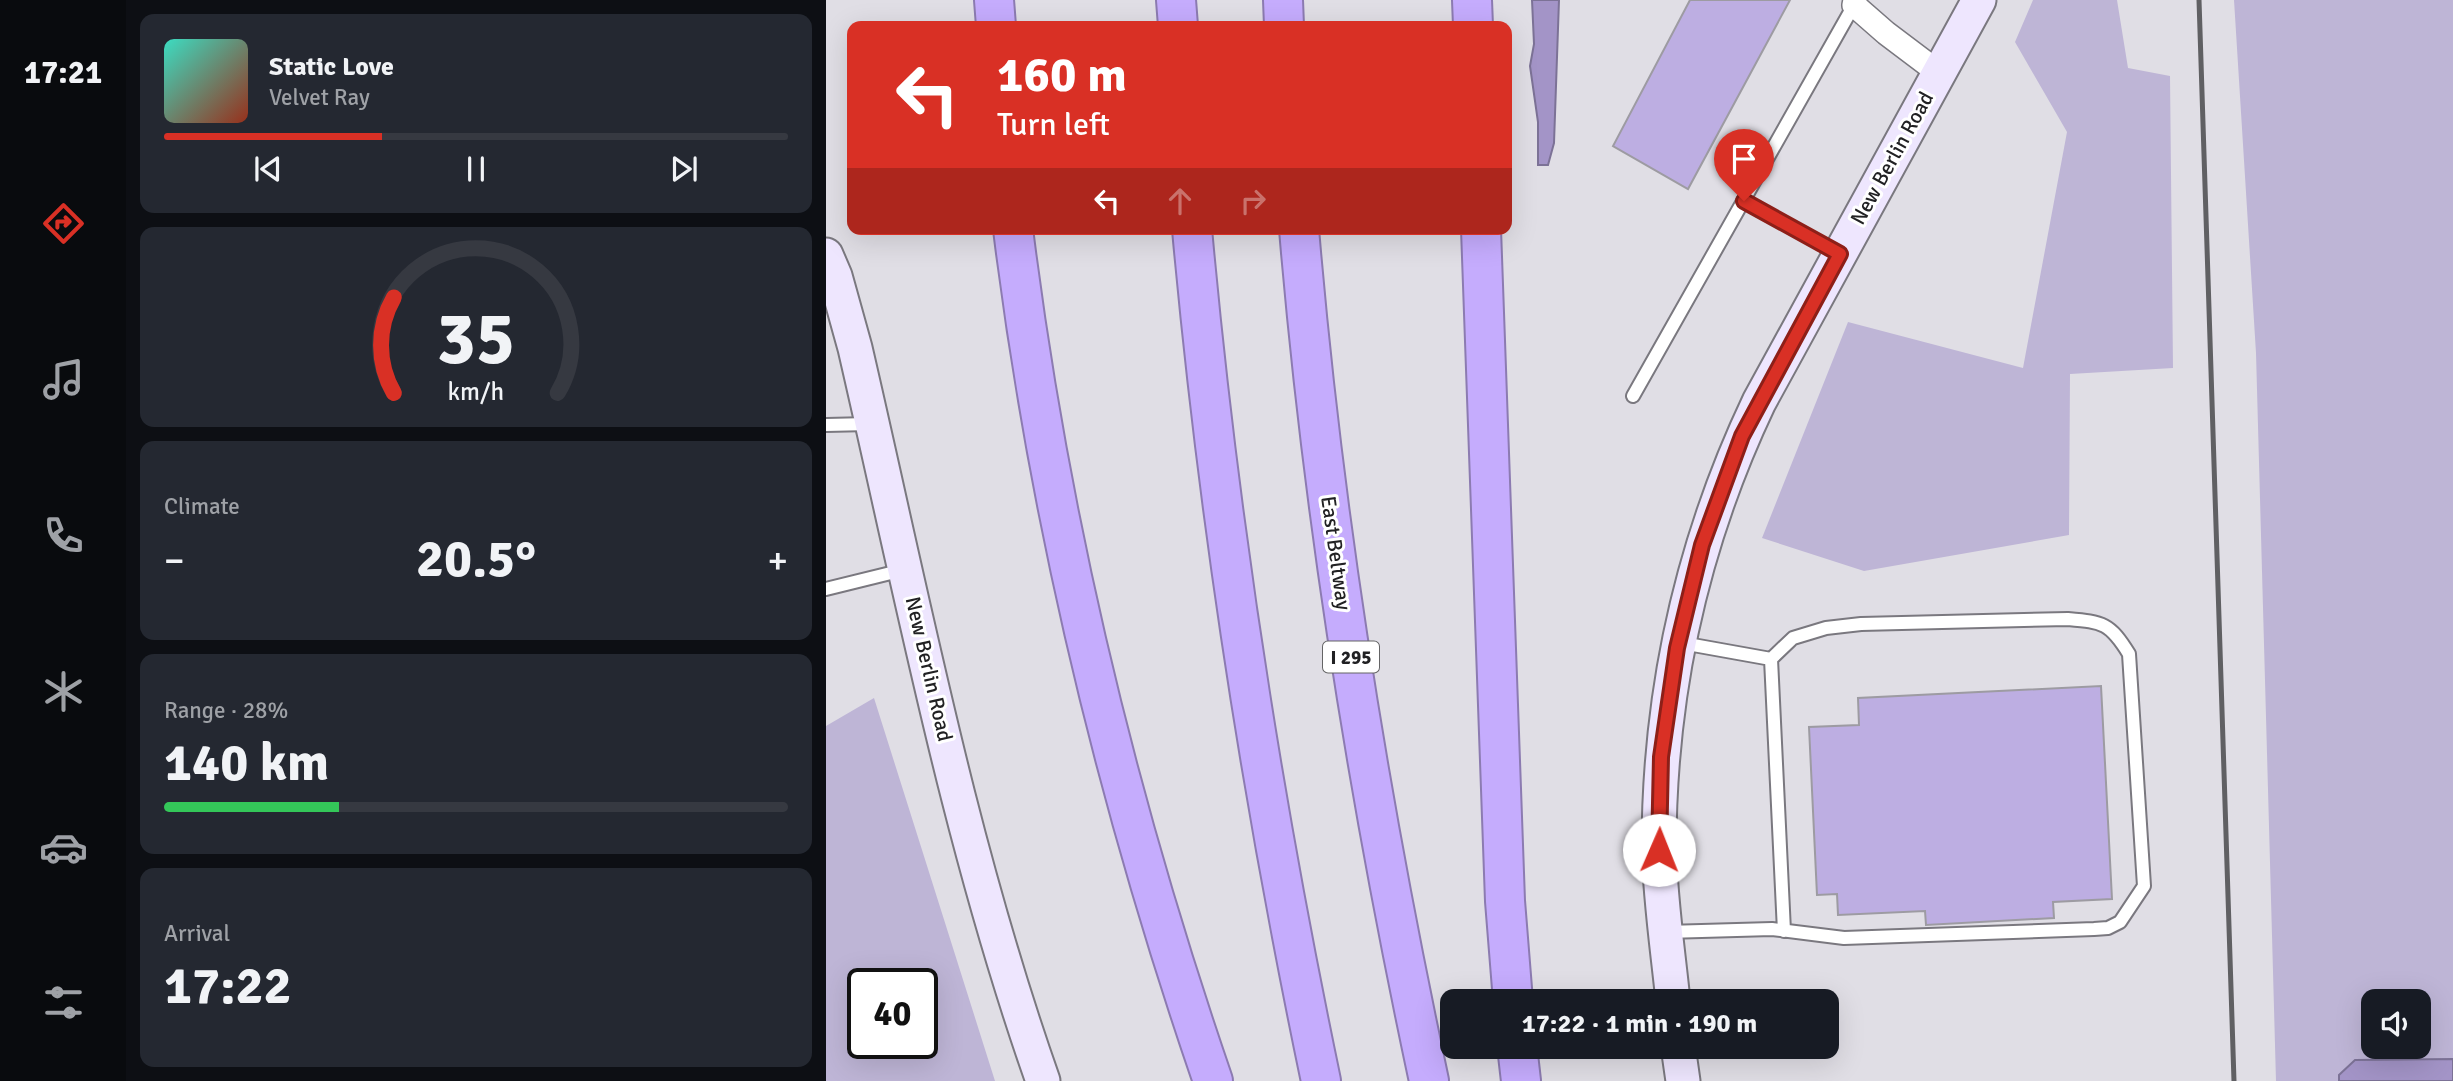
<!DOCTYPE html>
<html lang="en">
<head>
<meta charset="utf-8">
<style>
	:root { --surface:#171b24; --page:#242831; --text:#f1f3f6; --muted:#9ea1a6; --line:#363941; --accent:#d93025 }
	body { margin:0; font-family:Signika,sans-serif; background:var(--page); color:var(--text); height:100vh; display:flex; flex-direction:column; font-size:26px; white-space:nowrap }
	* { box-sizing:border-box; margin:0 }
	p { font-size:23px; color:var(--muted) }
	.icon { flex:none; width:38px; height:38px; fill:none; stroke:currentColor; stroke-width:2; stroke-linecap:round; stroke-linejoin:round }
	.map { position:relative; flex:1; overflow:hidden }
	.sheet { display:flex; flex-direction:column; gap:14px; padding:14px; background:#0d0f14; width:700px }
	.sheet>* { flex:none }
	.banner { position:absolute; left:21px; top:21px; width:665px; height:214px; border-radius:14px; box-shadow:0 7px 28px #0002; background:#d93025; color:#fff; overflow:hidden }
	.controls { position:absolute; left:1535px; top:989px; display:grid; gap:14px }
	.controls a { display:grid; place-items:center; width:70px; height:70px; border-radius:14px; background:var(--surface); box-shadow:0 7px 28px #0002; font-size:35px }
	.speed { position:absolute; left:21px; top:968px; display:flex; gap:14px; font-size:35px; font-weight:700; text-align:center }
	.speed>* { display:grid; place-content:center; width:91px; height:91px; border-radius:50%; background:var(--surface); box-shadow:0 7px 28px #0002; line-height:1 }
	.speed .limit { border:4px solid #111; border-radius:10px; background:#fff; color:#111 }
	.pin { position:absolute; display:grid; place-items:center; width:60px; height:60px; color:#fff; margin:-72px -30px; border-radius:50% 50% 50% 0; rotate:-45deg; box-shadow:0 0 7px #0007 }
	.pin .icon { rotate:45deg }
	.me { position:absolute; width:77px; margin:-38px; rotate:1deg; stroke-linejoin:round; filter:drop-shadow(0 0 5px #0008) }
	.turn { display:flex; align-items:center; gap:24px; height:147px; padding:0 35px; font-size:32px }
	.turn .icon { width:91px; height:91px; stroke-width:2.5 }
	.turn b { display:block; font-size:49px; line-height:60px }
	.lanes { display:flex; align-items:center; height:66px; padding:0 35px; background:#0003; justify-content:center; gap:35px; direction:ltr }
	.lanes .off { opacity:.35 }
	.big { font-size:52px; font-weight:800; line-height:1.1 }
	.sheet .widget { flex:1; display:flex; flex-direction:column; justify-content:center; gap:10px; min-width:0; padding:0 24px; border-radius:14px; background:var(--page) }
	.sheet .dial { align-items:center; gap:0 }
	.dial svg { height:182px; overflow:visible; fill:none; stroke:var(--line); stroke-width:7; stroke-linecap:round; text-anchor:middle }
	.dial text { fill:var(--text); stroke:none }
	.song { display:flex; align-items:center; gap:21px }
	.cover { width:84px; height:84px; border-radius:10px; background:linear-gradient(135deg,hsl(170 70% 55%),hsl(10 70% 35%)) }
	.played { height:7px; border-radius:4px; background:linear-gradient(90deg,var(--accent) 35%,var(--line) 35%) }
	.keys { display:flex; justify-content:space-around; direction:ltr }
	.heat { display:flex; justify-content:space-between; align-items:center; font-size:38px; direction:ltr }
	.charge { height:10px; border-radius:5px; background:linear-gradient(90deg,#34c759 28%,var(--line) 0) }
	.trip { position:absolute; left:614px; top:989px; width:399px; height:70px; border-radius:14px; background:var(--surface); box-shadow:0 7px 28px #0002; font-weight:800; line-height:70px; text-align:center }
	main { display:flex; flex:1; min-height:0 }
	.menu { display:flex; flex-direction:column; width:126px; justify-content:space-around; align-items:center; background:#090b0e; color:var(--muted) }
	.menu .icon { width:49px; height:49px }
	.menu .selected { color:var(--accent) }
	.menu b { font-size:32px; color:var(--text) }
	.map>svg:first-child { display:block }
	.green { fill:#beb5d6; fill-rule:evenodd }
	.water { fill:#a394c7; stroke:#7c7296; stroke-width:2 }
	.building { fill:#bdaee2; stroke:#9d9ba2; stroke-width:2 }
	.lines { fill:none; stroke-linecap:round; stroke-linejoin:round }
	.lane-casing { stroke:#7a787f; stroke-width:16 }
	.street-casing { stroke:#7a787f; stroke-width:26 }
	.secondary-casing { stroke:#7a787f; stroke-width:37 }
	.highway-casing { stroke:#8c7bb1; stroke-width:42 }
	.lane { stroke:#fff; stroke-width:12 }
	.street { stroke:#fff; stroke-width:23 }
	.secondary { stroke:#eee6fe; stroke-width:33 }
	.highway { stroke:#c5acfd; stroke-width:38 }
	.rail { stroke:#606063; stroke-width:5 }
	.route-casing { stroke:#8d1f18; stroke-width:18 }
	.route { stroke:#d93025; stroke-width:12 }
	.labels { text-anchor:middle; stroke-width:6; stroke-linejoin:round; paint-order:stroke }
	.shield { fill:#fff; stroke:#646465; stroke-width:2 }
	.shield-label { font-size:19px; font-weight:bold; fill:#212123 }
	.street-label { font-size:21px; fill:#212123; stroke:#fff }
</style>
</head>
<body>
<main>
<nav class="menu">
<b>17:21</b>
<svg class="icon selected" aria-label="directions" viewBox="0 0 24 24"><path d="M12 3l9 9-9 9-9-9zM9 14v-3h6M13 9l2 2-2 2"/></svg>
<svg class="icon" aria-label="music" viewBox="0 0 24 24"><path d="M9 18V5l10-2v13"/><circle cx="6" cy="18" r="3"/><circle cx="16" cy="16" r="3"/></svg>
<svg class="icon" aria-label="phone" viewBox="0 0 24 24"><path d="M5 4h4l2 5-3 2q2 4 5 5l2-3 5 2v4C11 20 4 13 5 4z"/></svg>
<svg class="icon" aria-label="climate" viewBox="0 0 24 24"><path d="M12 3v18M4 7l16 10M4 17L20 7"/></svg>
<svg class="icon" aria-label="car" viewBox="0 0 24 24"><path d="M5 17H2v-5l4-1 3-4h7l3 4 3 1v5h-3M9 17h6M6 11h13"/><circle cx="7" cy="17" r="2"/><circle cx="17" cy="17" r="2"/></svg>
<svg class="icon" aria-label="filters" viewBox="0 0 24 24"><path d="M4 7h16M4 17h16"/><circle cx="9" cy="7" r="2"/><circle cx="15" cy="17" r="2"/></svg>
</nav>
<section class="sheet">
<div class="widget">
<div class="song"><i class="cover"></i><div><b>Static Love</b><p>Velvet Ray</p></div></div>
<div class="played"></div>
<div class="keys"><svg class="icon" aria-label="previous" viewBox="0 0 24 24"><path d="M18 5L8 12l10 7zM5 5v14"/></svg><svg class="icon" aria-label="pause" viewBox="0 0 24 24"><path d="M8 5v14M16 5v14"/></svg><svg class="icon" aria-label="next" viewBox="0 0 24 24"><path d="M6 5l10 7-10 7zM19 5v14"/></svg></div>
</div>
<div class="widget dial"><svg viewBox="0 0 100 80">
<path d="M14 69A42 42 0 1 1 86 69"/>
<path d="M14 69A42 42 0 0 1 14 27" stroke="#d93025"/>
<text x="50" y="56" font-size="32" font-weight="700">35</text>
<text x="50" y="72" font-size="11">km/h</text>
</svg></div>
<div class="widget"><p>Climate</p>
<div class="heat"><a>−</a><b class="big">20.5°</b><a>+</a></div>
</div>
<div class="widget"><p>Range · 28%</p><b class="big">140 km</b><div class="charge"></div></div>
<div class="widget"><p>Arrival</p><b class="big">17:22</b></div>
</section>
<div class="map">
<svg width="1627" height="1081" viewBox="0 0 1627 1081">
	<rect width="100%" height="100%" fill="#e0dee5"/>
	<path class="green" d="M 1207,0 L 1291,0 L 1302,68 L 1344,76 L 1347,368 L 1244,374 L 1243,535 L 1038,571 L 936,538 L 1022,322 L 1197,368 L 1241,132 L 1189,42 Z
		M 1408,0 L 1627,0 L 1627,1059 L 1529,1060 L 1513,1075 L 1513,1081 L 1450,1081 L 1430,353 ZM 1547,1001 L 1592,1001 L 1592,1046 L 1547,1046 Z
		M 48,698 L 169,1081 L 0,1081 L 0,726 ZM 37,984 L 96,984 L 96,1043 L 37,1043 Z"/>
	<path class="water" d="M 706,0 L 733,0 L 728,143 L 722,165 L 712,165 L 712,122 L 704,66 L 708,44 Z
		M 1627,1059 L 1627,1081 L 1513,1081 L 1513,1075 L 1529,1060 Z"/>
	<path class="building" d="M 864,0 L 964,0 L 862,189 L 787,146 Z
		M 1275,686 L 1286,899 L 1227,902 L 1228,918 L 1100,925 L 1099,911 L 1012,915 L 1011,894 L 991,895 L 983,727 L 1033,725 L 1032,698 Z"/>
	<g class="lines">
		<g class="lane-casing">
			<path id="lane" d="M 917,201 L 1014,254
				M 807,396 L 1028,5
				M 0,425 L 43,424
				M 0,589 L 77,570
				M 856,643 L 945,659
				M 840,932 L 946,929 L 1018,938 L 1268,929 L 1282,928 L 1294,922 L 1318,886 L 1303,654 C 1284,623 1277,622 1242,619 L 1035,624 L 1000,628 L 967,638 L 945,659 L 958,931"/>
		</g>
		<g class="street-casing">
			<path id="street" d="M 1029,0 L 1028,5 L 1060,33 L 1113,73"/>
		</g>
		<g class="secondary-casing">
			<path id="secondary" d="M 0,255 L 9,276 L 29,348 C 86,594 133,843 217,1081
				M 847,1001 C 842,951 834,899 833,848 C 833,691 866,543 933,402 L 1153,0
				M 852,1046 L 857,1081"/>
		</g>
		<g class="highway-casing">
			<path id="highway" d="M 168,0 L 170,26
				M 350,0 L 352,26
				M 457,0 L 458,26
				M 646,0 L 647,26
				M 187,229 C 223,519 292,805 387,1081
				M 366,229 C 392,516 436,799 495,1081
				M 473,229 C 497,516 543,800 603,1081
				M 655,229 L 679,901 L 687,1001
				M 691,1046 L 695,1081"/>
		</g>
		<use href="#lane" class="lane"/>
		<use href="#street" class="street"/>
		<use href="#secondary" class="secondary"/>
		<use href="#highway" class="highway"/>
		<path class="rail" d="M 1373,0 L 1408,1081"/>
	</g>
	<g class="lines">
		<g class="route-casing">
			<path id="route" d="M 833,850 L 835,757 L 851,648 L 876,545 L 916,436 L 1014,254 L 918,201"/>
		</g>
		<use href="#route" class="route"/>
	</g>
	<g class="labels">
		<rect class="shield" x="497" y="641.5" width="56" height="31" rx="5"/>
		<g class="shield-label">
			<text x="525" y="664">I 295</text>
		</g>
		<g class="street-label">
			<text transform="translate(1066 158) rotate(-61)" y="7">New Berlin Road</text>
			<text transform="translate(510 553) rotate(82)" y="7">East Beltway</text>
			<text transform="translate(103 669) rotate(77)" y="7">New Berlin Road</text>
		</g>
	</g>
</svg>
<div class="controls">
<a><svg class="icon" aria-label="sound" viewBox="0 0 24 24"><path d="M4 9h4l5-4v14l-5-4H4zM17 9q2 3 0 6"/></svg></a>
</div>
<div class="speed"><div class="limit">40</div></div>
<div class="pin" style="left:918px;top:201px;background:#d93025"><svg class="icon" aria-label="arrive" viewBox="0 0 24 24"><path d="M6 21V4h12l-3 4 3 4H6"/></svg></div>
<svg class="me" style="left:833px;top:850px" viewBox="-20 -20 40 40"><circle r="19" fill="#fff"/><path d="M0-13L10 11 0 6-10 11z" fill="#d93025"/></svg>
<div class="trip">17:22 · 1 min · 190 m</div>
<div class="banner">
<div class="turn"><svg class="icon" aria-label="left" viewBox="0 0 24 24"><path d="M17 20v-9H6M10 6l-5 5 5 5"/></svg><div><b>160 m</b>Turn left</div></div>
<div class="lanes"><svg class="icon" aria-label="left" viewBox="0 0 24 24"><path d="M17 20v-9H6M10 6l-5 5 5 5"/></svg><svg class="icon off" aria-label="ahead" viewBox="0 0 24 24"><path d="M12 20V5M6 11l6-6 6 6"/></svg><svg class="icon off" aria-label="right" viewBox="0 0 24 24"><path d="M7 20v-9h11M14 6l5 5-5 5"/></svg></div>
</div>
</div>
</main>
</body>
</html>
